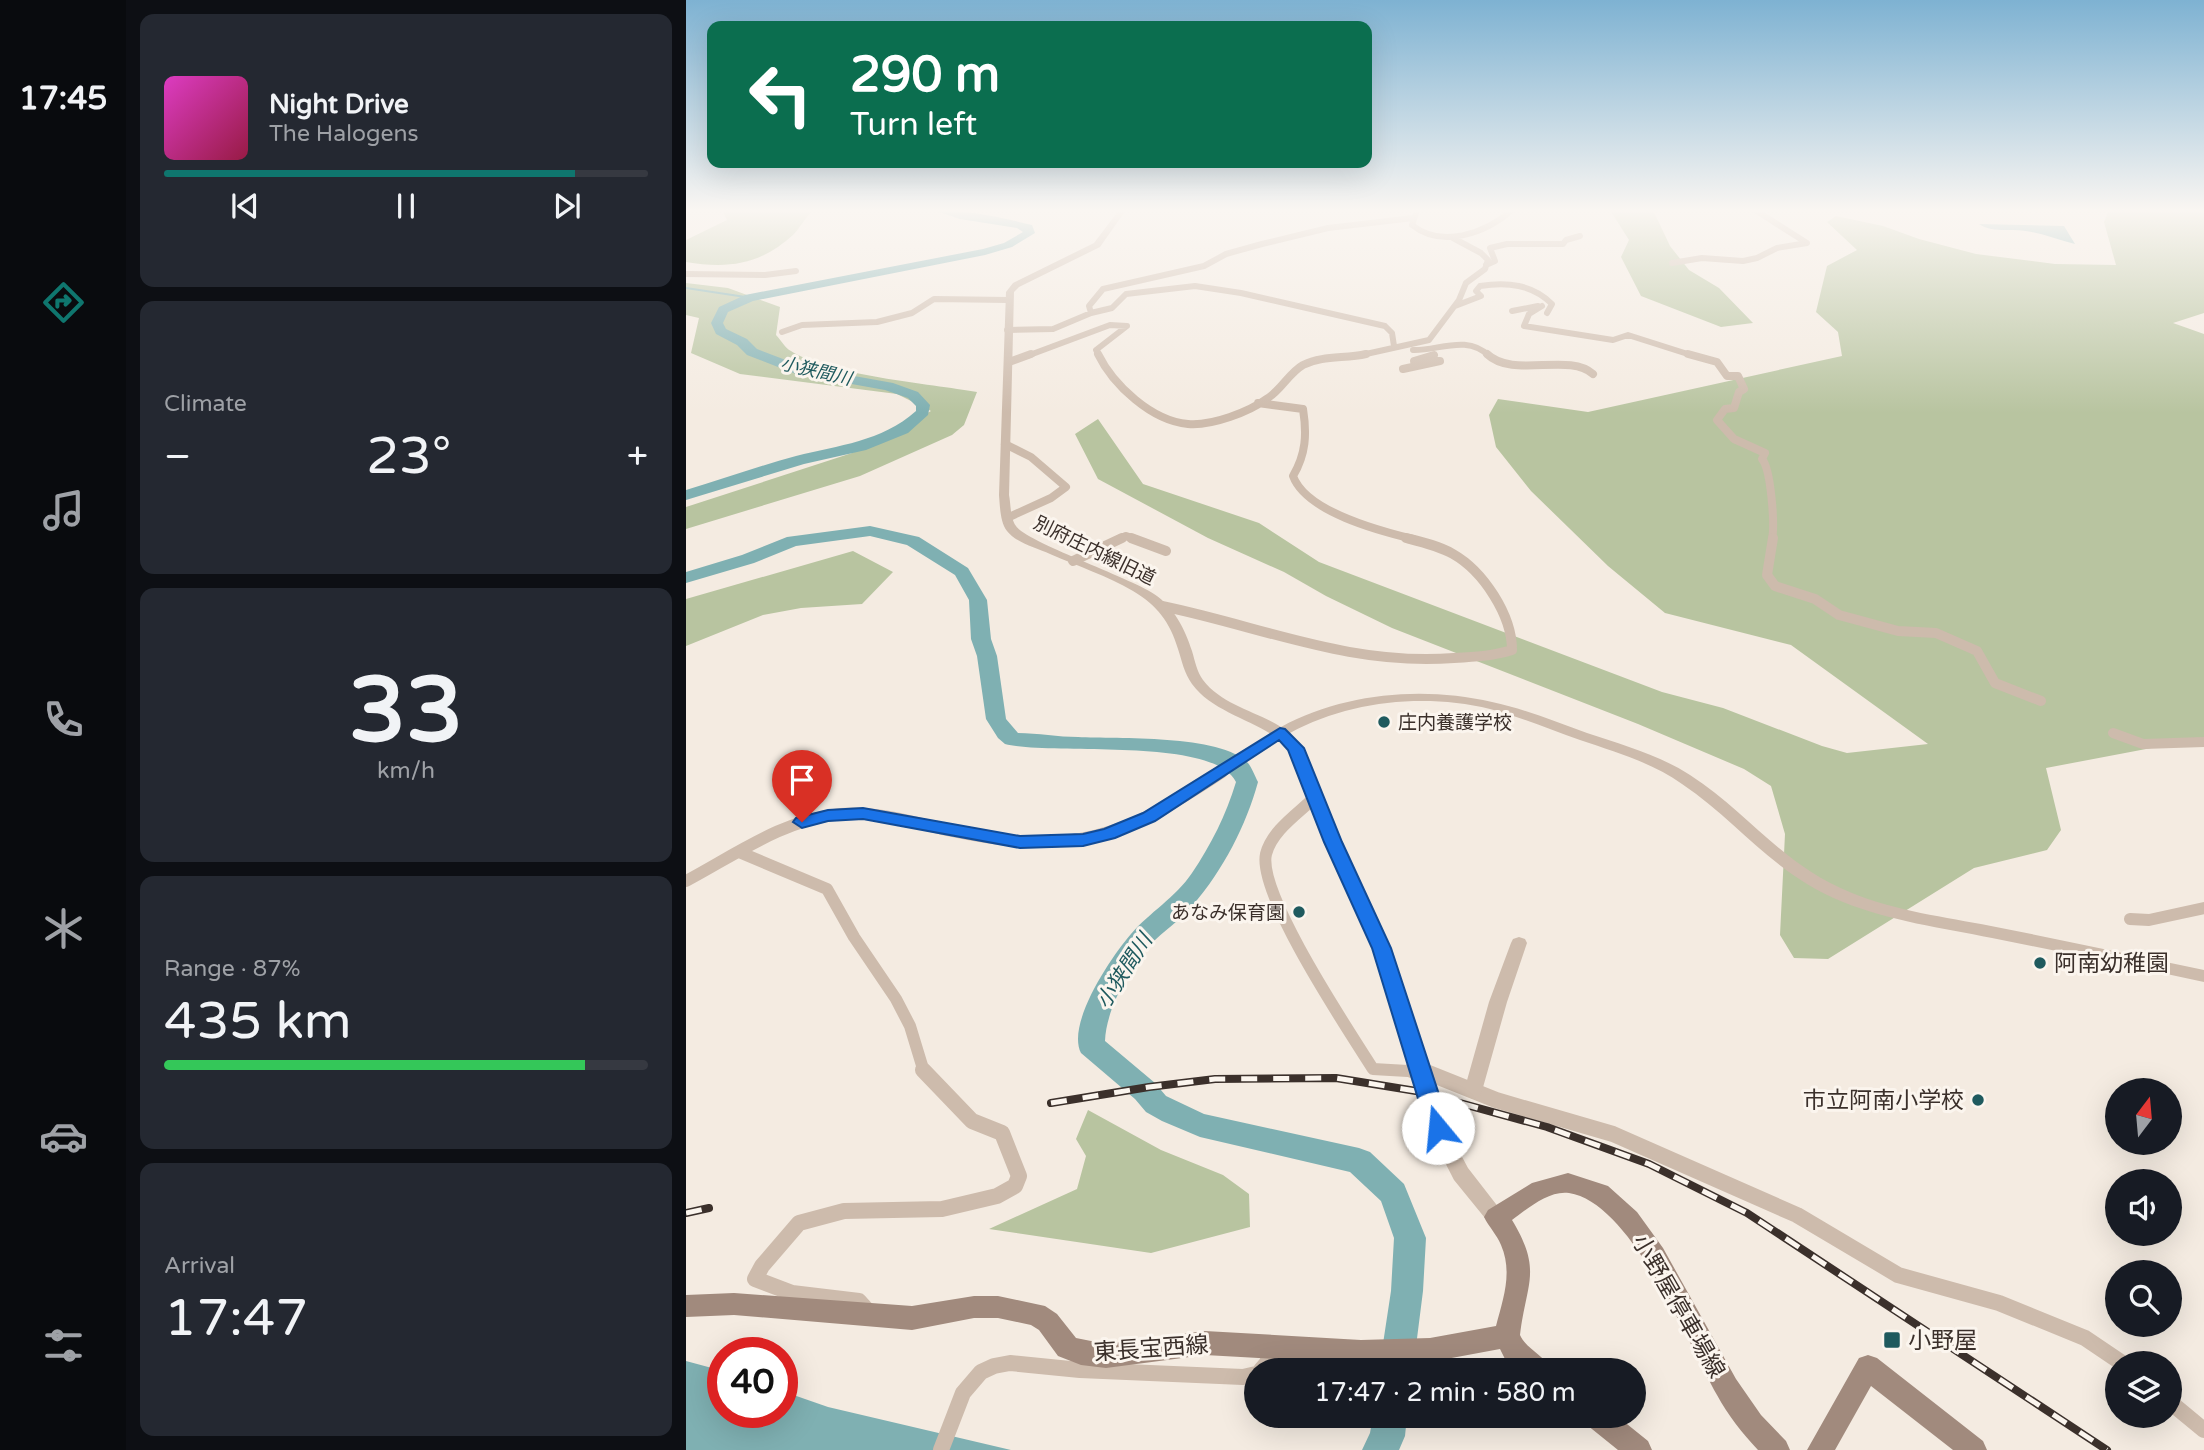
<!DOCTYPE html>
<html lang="en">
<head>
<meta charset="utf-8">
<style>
	:root { --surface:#171b24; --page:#242831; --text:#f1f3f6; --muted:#9ea1a6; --line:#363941; --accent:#0f766e }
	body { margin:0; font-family:"Varela Round","Noto Sans JP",sans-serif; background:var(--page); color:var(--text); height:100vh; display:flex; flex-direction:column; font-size:26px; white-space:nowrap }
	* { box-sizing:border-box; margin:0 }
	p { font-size:23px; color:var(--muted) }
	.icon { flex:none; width:38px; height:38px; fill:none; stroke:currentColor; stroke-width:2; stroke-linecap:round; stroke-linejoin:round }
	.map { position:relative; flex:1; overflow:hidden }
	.side { display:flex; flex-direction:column; gap:14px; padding:14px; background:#0d0f14; width:560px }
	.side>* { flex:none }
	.hud { position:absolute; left:21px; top:21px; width:665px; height:147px; border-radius:14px; box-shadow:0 7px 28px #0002; background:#0b6e4f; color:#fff; overflow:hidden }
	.needle { width:46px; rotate:16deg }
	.controls { position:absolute; left:1419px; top:1078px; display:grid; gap:14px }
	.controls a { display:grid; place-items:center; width:77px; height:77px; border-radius:50%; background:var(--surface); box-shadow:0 7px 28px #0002; font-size:35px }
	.speed { position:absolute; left:21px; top:1337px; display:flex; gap:14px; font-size:35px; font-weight:700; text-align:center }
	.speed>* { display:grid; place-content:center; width:91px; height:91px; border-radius:50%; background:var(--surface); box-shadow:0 7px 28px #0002; line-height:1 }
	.speed .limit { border:10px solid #d22; background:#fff; color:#111 }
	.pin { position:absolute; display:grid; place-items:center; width:60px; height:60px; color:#fff; margin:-72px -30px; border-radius:50% 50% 50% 0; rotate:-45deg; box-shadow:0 0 7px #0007 }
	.pin .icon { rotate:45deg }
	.me { position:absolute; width:77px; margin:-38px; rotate:343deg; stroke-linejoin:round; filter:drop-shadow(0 0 5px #0008) }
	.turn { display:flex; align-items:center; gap:24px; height:147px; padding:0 28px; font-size:32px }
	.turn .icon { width:91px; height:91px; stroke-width:2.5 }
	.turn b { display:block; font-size:49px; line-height:60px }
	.big { font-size:52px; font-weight:600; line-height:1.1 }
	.side .card { flex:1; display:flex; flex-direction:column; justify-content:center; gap:10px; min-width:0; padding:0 24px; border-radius:14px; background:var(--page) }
	.side .dial { align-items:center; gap:0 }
	.dial b { font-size:91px; line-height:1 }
	.song { display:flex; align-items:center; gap:21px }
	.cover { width:84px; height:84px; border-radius:10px; background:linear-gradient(135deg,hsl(310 70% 55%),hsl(340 70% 35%)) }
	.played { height:7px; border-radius:4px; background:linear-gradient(90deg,var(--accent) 85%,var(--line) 85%) }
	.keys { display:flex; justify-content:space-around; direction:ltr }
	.heat { display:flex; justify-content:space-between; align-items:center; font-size:38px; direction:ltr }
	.charge { height:10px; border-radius:5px; background:linear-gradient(90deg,#34c759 87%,var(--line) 0) }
	.trip { position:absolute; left:558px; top:1358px; width:402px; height:70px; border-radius:35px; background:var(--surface); box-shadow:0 7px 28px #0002; font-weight:600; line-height:70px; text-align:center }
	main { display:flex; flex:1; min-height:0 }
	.menu { display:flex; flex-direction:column; width:126px; justify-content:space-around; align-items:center; background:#090b0e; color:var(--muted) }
	.menu .icon { width:49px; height:49px }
	.menu .on { color:var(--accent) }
	.menu b { font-size:32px; color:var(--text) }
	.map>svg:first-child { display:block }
	.green { fill:#b8c4a0 }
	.water { fill:#7fb0b2 }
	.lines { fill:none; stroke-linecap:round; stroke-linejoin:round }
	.stream { stroke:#7fb0b2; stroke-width:2 }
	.river { fill:#7fb0b2; fill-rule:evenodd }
	.minor-far4 { stroke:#cdbbac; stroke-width:6 }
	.minor-far3 { stroke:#cdbbac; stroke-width:8 }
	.minor-far2 { stroke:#cdbbac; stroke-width:10 }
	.minor-far1 { stroke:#cdbbac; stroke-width:12 }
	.minor { stroke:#cdbbac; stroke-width:16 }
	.tertiary { fill:#cdbbac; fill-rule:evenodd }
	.secondary { fill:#a18a7d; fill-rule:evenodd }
	.rail-casing { stroke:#3b302b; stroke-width:8 }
	.rail { stroke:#fbf5ee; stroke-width:5; stroke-dasharray:16; stroke-linecap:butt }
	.route { fill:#1a73e8; stroke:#114b97; stroke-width:2 }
	.poi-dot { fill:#1f5a5e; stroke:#fbf5ee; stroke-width:2.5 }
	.labels { text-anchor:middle; stroke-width:6; stroke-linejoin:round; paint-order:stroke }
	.far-water-label { font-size:18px; font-style:italic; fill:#1f5a5e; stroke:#fbf5ee }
	.street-label { font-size:19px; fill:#3b302b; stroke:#fbf5ee }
	.poi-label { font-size:19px; fill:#3b302b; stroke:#fbf5ee; text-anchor:start }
	.water-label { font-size:21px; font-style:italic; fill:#1f5a5e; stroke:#fbf5ee }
	.near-poi-label { font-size:23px; fill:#3b302b; stroke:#fbf5ee; text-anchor:start }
	.near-street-label { font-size:23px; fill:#3b302b; stroke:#fbf5ee }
</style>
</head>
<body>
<main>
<nav class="menu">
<b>17:45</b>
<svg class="icon on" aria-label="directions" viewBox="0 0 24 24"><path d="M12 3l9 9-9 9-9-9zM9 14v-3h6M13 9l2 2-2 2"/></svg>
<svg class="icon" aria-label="music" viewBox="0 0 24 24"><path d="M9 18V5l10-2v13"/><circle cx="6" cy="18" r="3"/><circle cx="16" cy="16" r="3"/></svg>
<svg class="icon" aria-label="phone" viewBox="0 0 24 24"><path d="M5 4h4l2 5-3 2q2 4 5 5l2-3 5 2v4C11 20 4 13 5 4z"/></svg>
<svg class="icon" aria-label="climate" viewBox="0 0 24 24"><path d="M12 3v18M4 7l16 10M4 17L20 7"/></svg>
<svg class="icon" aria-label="car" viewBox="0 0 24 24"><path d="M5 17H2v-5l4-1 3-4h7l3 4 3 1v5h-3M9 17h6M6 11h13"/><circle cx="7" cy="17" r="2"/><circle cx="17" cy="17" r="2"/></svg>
<svg class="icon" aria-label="filters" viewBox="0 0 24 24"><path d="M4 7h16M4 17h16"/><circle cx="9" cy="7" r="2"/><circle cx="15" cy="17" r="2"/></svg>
</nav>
<section class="side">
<div class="card">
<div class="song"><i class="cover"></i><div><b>Night Drive</b><p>The Halogens</p></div></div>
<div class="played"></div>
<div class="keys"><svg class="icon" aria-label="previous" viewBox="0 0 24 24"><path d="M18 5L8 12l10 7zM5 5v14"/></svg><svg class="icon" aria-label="pause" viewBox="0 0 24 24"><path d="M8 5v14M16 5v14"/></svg><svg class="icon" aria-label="next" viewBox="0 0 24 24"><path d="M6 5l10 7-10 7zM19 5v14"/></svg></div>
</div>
<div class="card"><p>Climate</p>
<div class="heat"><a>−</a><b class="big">23°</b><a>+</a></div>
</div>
<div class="card dial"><b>33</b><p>km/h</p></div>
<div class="card"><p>Range · 87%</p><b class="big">435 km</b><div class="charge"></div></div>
<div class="card"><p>Arrival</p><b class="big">17:47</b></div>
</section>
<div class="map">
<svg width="1518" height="1450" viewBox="0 0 1518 1450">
	<rect width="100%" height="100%" fill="#f4ebe1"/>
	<path class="green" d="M 36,210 L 127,210 C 119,218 114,228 107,235 C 74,265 42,269 0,262 L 0,240 L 41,220 Z
		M 924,210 L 967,210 L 984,246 L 1003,270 L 1033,288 L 1067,323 L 1035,327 L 955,296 L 935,257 L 943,240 Z
		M 1423,210 L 1518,210 L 1518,313 L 1487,323 L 1518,334 L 1518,738 L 1360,768 L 1375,830 L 1361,850 L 1288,868 L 1142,959 L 1108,958 L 1094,935 L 1099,834 L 1085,786 L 1058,769 L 952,724 L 706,628 L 640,596 L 598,572 L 522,538 L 412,479 L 389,434 L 412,419 L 457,484 L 573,523 L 633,562 L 976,692 L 1037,708 L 1136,746 L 1161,753 L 1242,744 L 1105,645 L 979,613 L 922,566 L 845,491 L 810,447 L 803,415 L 812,399 L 902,412 L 1156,356 L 1152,332 L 1130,312 L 1141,266 L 1171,250 L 1141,222 L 1150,216 L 1197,226 L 1233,239 L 1290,254 L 1369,264 L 1430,265 L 1418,222 Z
		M 0,283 L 42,288 L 94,307 L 90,335 C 95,340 99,348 105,351 C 141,375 245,384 291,392 L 278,425 L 266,435 L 174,476 L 0,529 L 0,507 L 166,453 L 245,411 L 211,394 L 54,374 L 5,353 L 13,318 L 0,315 Z
		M 167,551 L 207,572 L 176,604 L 115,608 L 77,615 L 0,646 L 0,599 Z
		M 402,1110 L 475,1150 L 537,1175 L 563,1194 L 564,1227 L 465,1253 L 303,1229 L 391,1189 L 400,1156 L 390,1139 Z"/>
	<path class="water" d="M 1293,224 L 1378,226 L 1389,244 C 1368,239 1349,230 1327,230 C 1315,230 1303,231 1293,224 Z
		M 0,1361 L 37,1371 L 37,1412 L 96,1412 L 96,1391 L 142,1407 L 325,1450 L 0,1450 Z"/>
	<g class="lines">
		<path class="stream" d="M 0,288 L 66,298"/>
		<path class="river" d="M 247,210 C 280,210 314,217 346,225 L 349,233 L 326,247 L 299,255 L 67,301 L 42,312 L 37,323 L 40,329 L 61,339 L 71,349 L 118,367 L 207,383 L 232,392 L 244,405 L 242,415 L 222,433 L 180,450 L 118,464 L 0,500 L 0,490 C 36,479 73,466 110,456 C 153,445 195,442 230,411 L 230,406 L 222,398 L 199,390 L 110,374 L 61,355 L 51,345 L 30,334 L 25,323 L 33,307 L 59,295 L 297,249 L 318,243 L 337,232 L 331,228 L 274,219 Z
			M 184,526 L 233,537 L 282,568 L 301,600 L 305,639 L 311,656 L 320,719 L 332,733 C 352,733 372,737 392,737 C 430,739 535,734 562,763 C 566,768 569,776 572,782 C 560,826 537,870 507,905 C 495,920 477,931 464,945 C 443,968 420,1010 419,1041 L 469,1083 L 480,1096 L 518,1114 L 673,1148 L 684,1152 L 718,1184 L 740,1238 L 737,1291 L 727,1370 L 693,1370 L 705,1291 L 708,1238 L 695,1201 L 664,1172 L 514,1137 L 476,1121 L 460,1112 L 449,1099 L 395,1053 C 380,1024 425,957 445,934 C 464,912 489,898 506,873 C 525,845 540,815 550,782 C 527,736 369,756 319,744 L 312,738 L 300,719 L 291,656 L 285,639 L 283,600 L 269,575 L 221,545 L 184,536 L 110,546 L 68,563 L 0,583 L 0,572 L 56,555 L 101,537 Z
			M 687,1416 L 721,1416 L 719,1436 L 713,1450 L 676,1450 L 684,1433 Z"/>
		<path class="minor-far4" d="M 731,210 L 726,225 C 756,249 800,233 826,210
			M 986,263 L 1016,258 L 1057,261 L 1071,258 L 1091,248 L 1121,243 L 1069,210
			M 800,265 L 809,261 L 804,248 L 821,244 L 877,244 L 880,240 L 894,236
			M 0,274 L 79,275 L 110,271
			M 769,306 L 795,296 L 790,291 L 794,286 C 821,282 846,284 866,304 L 861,313
			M 856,306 L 843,314 L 838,326 L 927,340 L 942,335 L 1008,356
			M 826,311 L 852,306
			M 405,313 L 403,306 L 417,289 L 518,266 L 540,254 L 576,244 L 642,228 L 727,218
			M 321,330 L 367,329 L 405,313 L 426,308 L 440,294 L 509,286 L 555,293 L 699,326 L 706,333 L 708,346
			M 96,332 L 116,325 L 191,322 L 226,313 L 248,299 L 322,300
			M 727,350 C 752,351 781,334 803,356
			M 341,356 L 424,325 L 441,326 L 410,350 L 413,356
			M 671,356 L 743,340 L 773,300 L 780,283 L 799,269 L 802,260 L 795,253 L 767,238"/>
		<path class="minor-far3" d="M 412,354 C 427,385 466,421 502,424 C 526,426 563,412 582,398 C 596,389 603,373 617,365 C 637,355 659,359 680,354
			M 801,354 C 827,379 883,352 907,374
			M 1002,354 L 1031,362 L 1041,376 L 1052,376 L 1058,389 L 1053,392 L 1048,408 L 1039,409 L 1031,420 L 1048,439 L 1079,453 L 1076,459 C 1085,469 1089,525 1086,539
			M 323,362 L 345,354
			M 717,369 L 754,361 L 728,361 L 748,355
			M 572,403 L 617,409 C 621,434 620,454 607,476 C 620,512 694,531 727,539
			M 319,444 L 345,457 L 380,487 L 365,498 L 321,518
			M 433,539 L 440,536 L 449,539"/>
		<path class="minor-far2" d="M 445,538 L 480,551
			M 1087,538 L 1081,575 L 1089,586 L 1129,599 L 1153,615 L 1212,631 L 1250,633 L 1291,651 L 1309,683 L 1355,701
			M 387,561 L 436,538
			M 476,606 C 577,627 663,666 768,658 C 788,657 807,656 826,650 C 826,615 797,571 767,554 C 753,546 736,542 720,538
			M 1427,733 L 1457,744 L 1518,742
			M 533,774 L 594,733"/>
		<path class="minor-far1" d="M 629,797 C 613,813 586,830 580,854 C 571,894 663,1031 687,1069 L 739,1072
			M 53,852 L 141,889 L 168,937 L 210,999 L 224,1026 L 238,1072
			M 0,881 C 49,855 98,819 155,814 C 192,811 230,823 266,831 C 385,856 436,839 536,772
			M 1444,919 L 1463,920 L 1518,908"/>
		<path class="minor" d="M 726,1070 L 735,1070 L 810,1100 L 927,1134 L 1111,1215 L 1212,1275 L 1313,1303 L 1399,1338 L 1436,1363
			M 182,1311 L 173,1301 L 106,1293 L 69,1279 L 76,1266 L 113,1223 L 158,1211 L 256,1209 L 311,1196 L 329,1186 L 333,1176 L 316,1133 L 286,1121 L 237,1070
			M 575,1370 L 581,1363 L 586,1347
			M 1484,1402 L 1518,1430
			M 255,1450 L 277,1393 L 295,1372 L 308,1366 L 324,1363 L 394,1370 L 557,1377 L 570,1374"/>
		<path class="tertiary" d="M 433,210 L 440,210 L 414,247 L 333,287 L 328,292 L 323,495 C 325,505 324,518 330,526 C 340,542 443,577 468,594 C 488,607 499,629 506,651 C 509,661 511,672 517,680 C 536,705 570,711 595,727 C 658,693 736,686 806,702 C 839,709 870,722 901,733 C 937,745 973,755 1004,775 C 1064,814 1096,865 1166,893 C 1210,911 1259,917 1305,926 C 1376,940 1447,955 1518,970 L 1518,982 C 1447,967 1377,952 1306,938 C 1256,928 1204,921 1157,902 C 1087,874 1055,824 996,784 C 965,762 929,752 894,740 C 864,730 835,717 804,709 C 738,693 663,701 604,733 L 613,743 L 703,948 L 766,1138 L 782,1168 L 820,1217 L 817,1223 L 810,1226 L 803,1223 L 768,1180 L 747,1139 L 687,948 L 600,745 C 572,720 528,714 506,684 C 498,673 496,661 492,649 C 484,622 471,605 447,591 C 421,576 392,566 364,554 C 351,548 330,543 321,531 C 314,522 314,506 313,495 L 320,292 L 327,283 L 408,243 Z
			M 833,937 L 839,939 L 841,943 L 821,1002 L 796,1091 L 794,1096 L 787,1099 L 780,1096 L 778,1091 L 803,1002 L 825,943 L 827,939 Z"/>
		<path class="secondary" d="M 882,1173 L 922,1186 L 951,1212 L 977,1248 L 1050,1379 L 1075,1415 L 1100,1441 L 1104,1450 L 1072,1450 C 1056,1433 1042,1415 1031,1395 C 1001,1342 946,1203 883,1193 C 863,1190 841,1209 826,1220 C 857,1271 840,1283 834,1335 C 841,1350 859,1355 865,1370 L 833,1370 L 819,1359 L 814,1349 L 744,1362 L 675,1364 L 519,1355 L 420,1368 L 395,1365 L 372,1356 L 353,1330 L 345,1325 L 312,1318 L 288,1318 L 226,1330 L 48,1315 L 0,1317 L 0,1295 L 48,1293 L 226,1306 L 288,1296 L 312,1296 L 359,1306 L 371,1314 L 390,1338 L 420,1344 L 519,1331 L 675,1340 L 744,1338 L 810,1326 C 817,1299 827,1273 815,1245 C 811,1235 803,1227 798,1217 L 802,1210 L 846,1183 Z
			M 1182,1355 L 1191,1358 L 1297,1441 L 1301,1450 L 1267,1450 L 1185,1386 L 1149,1450 L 1121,1450 L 1173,1358 Z
			M 897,1416 L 931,1416 L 962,1441 L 966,1450 L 932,1450 L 901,1425 Z"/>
		<g class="rail-casing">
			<path id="rail" d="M 365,1103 L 463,1087 L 529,1079 L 650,1078 L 730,1091 L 861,1127 L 963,1164 L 1061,1213 L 1421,1450
				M 0,1213 L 23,1208"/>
		</g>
		<use href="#rail" class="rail"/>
	</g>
	<linearGradient id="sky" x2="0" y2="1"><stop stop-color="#7eb2d2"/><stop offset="0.51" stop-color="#faf6f2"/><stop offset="1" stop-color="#faf6f2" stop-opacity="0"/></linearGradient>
	<rect width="1518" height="413" fill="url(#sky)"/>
	<path class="route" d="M 594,728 L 599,729 L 618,748 L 656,842 L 705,948 L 764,1128 L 760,1134 L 752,1137 L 745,1134 L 741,1128 L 686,948 L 638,842 L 602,750 L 593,740 L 469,821 L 429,838 L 397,846 L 334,848 L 177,819 L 142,821 L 116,828 L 107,822 L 110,818 L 142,810 L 177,808 L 334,836 L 397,834 L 418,829 L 457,813 Z"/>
	<g class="poi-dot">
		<circle cx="698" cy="722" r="7"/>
		<circle cx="613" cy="912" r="7"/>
		<circle cx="1354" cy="963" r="7"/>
		<circle cx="1292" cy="1100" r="7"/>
		<rect x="1197" y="1331" width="18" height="18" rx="3.5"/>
	</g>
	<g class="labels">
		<g class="far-water-label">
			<text transform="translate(130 371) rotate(13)" y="6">小狭間川</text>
		</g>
		<g class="street-label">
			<text transform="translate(409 550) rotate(26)" y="7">別府庄内線旧道</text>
		</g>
		<g class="poi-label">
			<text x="712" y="729">庄内養護学校</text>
			<text x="599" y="919" text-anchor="end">あなみ保育園</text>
		</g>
		<g class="water-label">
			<text transform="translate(438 971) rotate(-57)" y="7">小狭間川</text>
		</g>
		<g class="near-poi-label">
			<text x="1368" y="971">阿南幼稚園</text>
			<text x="1278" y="1108" text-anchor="end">市立阿南小学校</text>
			<text x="1222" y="1348">小野屋</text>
		</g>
		<g class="near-street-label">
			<text transform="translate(993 1306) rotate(60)" y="8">小野屋停車場線</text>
			<text transform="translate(465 1348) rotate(-4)" y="8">東長宝西線</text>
		</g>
	</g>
</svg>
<div class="controls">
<a><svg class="needle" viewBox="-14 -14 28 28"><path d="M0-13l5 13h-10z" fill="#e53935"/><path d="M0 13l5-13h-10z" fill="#9ea1a6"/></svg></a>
<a><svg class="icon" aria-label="sound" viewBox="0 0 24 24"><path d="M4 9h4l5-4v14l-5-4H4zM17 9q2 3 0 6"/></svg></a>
<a><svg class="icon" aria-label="search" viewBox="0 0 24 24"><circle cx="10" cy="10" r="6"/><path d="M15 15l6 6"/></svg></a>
<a><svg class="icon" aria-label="layers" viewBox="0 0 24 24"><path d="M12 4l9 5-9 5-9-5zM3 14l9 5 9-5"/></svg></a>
</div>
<div class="speed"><div class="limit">40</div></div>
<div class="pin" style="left:116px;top:822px;background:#d93025"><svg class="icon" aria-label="arrive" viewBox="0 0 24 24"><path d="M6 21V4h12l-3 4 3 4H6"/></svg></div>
<svg class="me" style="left:752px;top:1128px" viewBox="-20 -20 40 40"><circle r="19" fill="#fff"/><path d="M0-13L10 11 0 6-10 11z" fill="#1a73e8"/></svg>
<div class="trip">17:47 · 2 min · 580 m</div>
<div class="hud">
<div class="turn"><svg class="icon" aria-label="left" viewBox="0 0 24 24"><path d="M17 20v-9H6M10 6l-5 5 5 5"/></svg><div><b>290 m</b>Turn left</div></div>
</div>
</div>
</main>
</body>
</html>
